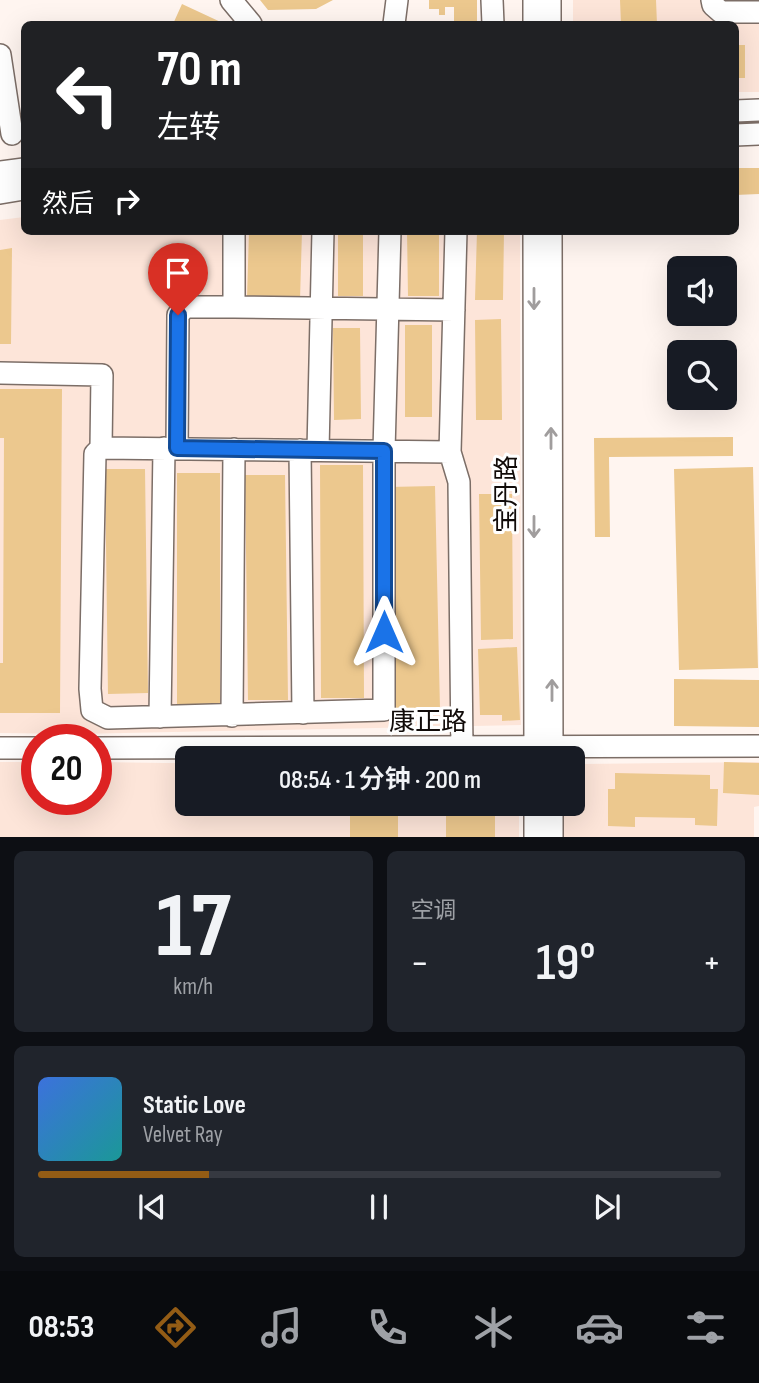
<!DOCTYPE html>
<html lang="zh">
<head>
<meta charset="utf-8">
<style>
	:root { --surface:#171b24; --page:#20242c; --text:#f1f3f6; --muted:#9ea1a6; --line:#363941; --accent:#935c15 }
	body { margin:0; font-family:"Sofia Sans Condensed","Noto Sans SC",sans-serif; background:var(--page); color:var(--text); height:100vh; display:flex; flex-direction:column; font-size:26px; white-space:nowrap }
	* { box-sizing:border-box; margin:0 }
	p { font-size:23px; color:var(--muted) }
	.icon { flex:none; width:38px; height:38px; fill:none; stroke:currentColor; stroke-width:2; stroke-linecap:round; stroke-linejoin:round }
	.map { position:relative; height:837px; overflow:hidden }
	.drawer { display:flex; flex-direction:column; gap:14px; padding:14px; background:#0d0f14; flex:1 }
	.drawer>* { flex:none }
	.guide { position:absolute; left:21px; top:21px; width:718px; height:214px; border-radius:10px; box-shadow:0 7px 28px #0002; background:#202124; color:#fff; overflow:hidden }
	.tools { position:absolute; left:667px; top:256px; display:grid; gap:14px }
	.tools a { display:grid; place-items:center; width:70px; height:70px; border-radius:10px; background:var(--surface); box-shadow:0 7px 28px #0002; font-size:35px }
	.speed { position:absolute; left:21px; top:724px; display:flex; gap:14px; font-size:35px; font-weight:700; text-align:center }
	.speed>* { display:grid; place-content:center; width:91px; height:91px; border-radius:50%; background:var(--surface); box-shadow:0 7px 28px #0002; line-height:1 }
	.speed .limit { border:10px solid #d22; background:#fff; color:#111 }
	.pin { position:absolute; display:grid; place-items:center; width:60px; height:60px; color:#fff; margin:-72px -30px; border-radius:50% 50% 50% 0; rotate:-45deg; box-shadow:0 0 7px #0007 }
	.pin .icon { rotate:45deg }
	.me { position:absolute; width:77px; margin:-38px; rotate:0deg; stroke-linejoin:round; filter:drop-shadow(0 0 5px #0008) }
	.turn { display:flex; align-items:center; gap:24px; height:147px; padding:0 21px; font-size:32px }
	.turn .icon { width:91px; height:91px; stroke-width:2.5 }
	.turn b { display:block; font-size:49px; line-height:60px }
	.then { display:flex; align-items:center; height:66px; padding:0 21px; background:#0003; gap:14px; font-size:26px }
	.big { font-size:52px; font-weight:600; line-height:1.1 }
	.drawer .card { flex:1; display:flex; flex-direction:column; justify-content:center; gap:10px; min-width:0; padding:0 24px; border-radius:10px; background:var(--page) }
	.drawer .dial { align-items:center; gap:0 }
	.dial b { font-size:91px; line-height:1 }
	.song { display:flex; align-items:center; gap:21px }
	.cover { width:84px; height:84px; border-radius:10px; background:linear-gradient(135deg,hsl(220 70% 55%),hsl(180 70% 35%)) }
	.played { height:7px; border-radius:4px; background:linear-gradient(90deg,var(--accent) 25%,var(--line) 25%) }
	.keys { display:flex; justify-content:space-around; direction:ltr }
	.heat { display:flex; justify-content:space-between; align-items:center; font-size:38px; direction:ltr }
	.drawer .tiles { flex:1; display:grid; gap:14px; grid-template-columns:1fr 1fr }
	.card:last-child { grid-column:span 2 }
	.trip { position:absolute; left:175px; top:746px; width:410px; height:70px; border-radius:10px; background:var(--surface); box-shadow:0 7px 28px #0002; font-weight:600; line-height:70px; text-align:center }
	.tabs { display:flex; height:112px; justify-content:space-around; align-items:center; background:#090b0e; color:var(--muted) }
	.tabs .icon { width:49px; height:49px }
	.tabs .active { color:var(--accent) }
	.tabs b { font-size:32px; color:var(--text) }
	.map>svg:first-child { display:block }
	.built { fill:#fde5d9 }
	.building { fill:#ecc88e }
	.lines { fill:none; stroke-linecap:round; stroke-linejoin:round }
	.minor-casing { stroke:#7c6e67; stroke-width:24 }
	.minor { stroke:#fff; stroke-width:21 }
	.oneway { stroke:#a09d9d }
	.route-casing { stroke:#114b97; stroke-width:18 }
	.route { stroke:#1a73e8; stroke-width:12 }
	.labels { text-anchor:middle; stroke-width:6; stroke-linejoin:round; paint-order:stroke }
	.street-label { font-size:26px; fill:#110b09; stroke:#fff }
</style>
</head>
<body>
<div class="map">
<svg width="759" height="837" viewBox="0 0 759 837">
	<rect width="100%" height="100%" fill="#fff5f0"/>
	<path class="built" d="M 573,0 L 759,0 L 759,92 L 735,92 L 735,24 L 573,24 Z
		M 24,217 L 24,231 L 520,231 L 521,725 L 77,734 L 0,733 L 0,220 Z
		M 0,762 L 37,762 L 37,800 L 96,800 L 96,762 L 164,763 L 187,763 L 187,803 L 519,803 L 519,837 L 0,837 Z
		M 759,762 L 759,806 L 754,807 L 754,837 L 564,837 L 564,803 L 572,803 L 572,769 L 582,764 Z"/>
	<path class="building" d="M 260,0 L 333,0 L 316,9 L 268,10 Z
		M 429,0 L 477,0 L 477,24 L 454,24 L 454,7 L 445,7 L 445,15 L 439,15 L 439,9 L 429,9 Z
		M 620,0 L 656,0 L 657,24 L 621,24 Z
		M 182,4 L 225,24 L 173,24 Z
		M 735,45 L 745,45 L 745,78 L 735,78 Z
		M 735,168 L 759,168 L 759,194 L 735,195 Z
		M 249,231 L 302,231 L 300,300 L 247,298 Z
		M 338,231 L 363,231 L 363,296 L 338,296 Z
		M 407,231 L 439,231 L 439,296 L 408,296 Z
		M 477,231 L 504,231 L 503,300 L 475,300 Z
		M 12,248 L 11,344 L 0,344 L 0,250 Z
		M 501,319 L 502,420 L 476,420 L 475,320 Z
		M 405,325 L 432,325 L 432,417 L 405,417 Z
		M 333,328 L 360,328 L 361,419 L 334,420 Z
		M 0,389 L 62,389 L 60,713 L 0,713 L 0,663 L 3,663 L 4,438 L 0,438 Z
		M 733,437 L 733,456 L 609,457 L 610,537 L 595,537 L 594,438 Z
		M 320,465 L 363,465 L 364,698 L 321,698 Z
		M 753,467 L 758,668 L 679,670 L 674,469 Z
		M 105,469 L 145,469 L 148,693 L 108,694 Z
		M 177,473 L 220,473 L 220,706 L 177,706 Z
		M 245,475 L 285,475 L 288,700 L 248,700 Z
		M 435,486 L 440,709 L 394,710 L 389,487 Z
		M 479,494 L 512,494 L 513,639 L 481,640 Z
		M 517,647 L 520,720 L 502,721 L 502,715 L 480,715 L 478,649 Z
		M 674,679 L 759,680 L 759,727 L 674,726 Z
		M 724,762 L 759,763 L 759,795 L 723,793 Z
		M 615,773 L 710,775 L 710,789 L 718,789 L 717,826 L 695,825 L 695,818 L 635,817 L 635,827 L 608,826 L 608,789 L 615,789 Z
		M 446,808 L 495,808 L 495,837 L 446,837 Z
		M 350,814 L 398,814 L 398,837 L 350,837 Z"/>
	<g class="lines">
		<g class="minor-casing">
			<path id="minor" d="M 231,0 L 251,24
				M 492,0 L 493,24
				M 534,0 L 534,24
				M 550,0 L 550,24
				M 712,0 L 713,5 L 721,12 L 759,12
				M 394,24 L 397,0
				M 0,55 L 12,134
				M 735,111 L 759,110
				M 735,135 L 759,134
				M 0,172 L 24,169
				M 0,193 L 24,189
				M 534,231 L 535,758
				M 551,231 L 552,758
				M 234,307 L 454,310
				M 0,373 L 102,375 L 101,448 L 450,452 L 456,231
				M 101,448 L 95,454 L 90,689 L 92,710 L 108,718 L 384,710 L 384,451 L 390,231
				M 177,448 L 178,315 L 185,307 L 234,307 L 234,231
				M 300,450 L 303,713
				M 318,450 L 323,231
				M 450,452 L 459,482 L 462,749
				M 232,716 L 234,449
				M 160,717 L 164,448
				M 0,748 L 37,748
				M 96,748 L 759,746
				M 535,803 L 535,837
				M 552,803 L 552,837"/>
		</g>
		<use href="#minor" class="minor"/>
	</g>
	<defs><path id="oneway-shaft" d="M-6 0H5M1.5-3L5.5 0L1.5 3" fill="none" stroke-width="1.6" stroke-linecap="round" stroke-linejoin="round" transform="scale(1.75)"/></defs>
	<g class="oneway">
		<use href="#oneway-shaft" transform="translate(534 299) rotate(90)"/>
		<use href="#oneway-shaft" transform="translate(551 438) rotate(-90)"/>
		<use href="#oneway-shaft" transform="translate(534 527) rotate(90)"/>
		<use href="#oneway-shaft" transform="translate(552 690) rotate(-90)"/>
	</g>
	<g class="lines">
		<g class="route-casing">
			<path id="route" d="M 178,315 L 177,448 L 384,451 L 384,632"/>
		</g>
		<use href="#route" class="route"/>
	</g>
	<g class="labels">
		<g class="street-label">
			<text transform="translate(506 494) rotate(-90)" y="9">宝丹路</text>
			<text x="428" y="730">康正路</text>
		</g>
	</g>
</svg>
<div class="tools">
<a><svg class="icon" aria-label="sound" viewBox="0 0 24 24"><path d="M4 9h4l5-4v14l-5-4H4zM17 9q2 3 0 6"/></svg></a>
<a><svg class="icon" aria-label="search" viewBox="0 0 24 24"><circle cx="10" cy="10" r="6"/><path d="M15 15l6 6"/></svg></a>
</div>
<div class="speed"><div class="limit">20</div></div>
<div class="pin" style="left:178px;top:315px;background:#d93025"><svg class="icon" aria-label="arrive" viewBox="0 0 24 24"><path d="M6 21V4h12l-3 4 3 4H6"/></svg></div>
<svg class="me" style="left:384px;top:632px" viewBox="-20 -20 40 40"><path d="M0-17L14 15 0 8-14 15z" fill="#1a73e8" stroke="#fff" stroke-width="4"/></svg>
<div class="trip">08:54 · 1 分钟 · 200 m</div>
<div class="guide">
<div class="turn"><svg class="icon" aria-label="left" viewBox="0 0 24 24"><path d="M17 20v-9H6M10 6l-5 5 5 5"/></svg><div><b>70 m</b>左转</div></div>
<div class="then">然后<svg class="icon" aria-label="right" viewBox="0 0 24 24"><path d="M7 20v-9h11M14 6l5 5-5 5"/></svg></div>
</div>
</div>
<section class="drawer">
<div class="tiles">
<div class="card dial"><b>17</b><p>km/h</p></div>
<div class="card"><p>空调</p>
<div class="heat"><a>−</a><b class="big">19°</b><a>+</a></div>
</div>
<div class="card">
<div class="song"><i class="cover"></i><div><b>Static Love</b><p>Velvet Ray</p></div></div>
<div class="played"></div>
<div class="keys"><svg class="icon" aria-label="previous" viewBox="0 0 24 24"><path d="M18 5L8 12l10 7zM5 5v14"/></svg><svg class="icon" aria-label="pause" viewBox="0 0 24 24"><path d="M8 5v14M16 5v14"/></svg><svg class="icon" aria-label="next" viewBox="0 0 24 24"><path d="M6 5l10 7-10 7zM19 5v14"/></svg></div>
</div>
</div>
</section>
<nav class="tabs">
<b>08:53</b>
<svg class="icon active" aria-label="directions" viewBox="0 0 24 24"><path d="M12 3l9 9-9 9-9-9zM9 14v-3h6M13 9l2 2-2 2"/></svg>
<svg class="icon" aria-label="music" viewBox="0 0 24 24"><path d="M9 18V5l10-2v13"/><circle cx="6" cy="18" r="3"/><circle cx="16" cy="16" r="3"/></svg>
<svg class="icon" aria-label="phone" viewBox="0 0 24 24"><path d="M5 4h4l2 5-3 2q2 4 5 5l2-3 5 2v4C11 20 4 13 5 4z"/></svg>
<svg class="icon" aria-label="climate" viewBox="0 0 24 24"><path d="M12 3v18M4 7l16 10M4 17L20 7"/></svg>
<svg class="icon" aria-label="car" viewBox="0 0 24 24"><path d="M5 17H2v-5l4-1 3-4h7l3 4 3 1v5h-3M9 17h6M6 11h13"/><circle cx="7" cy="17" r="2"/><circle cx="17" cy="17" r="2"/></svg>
<svg class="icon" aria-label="filters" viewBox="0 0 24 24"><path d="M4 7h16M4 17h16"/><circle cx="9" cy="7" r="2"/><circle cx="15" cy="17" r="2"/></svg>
</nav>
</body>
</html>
